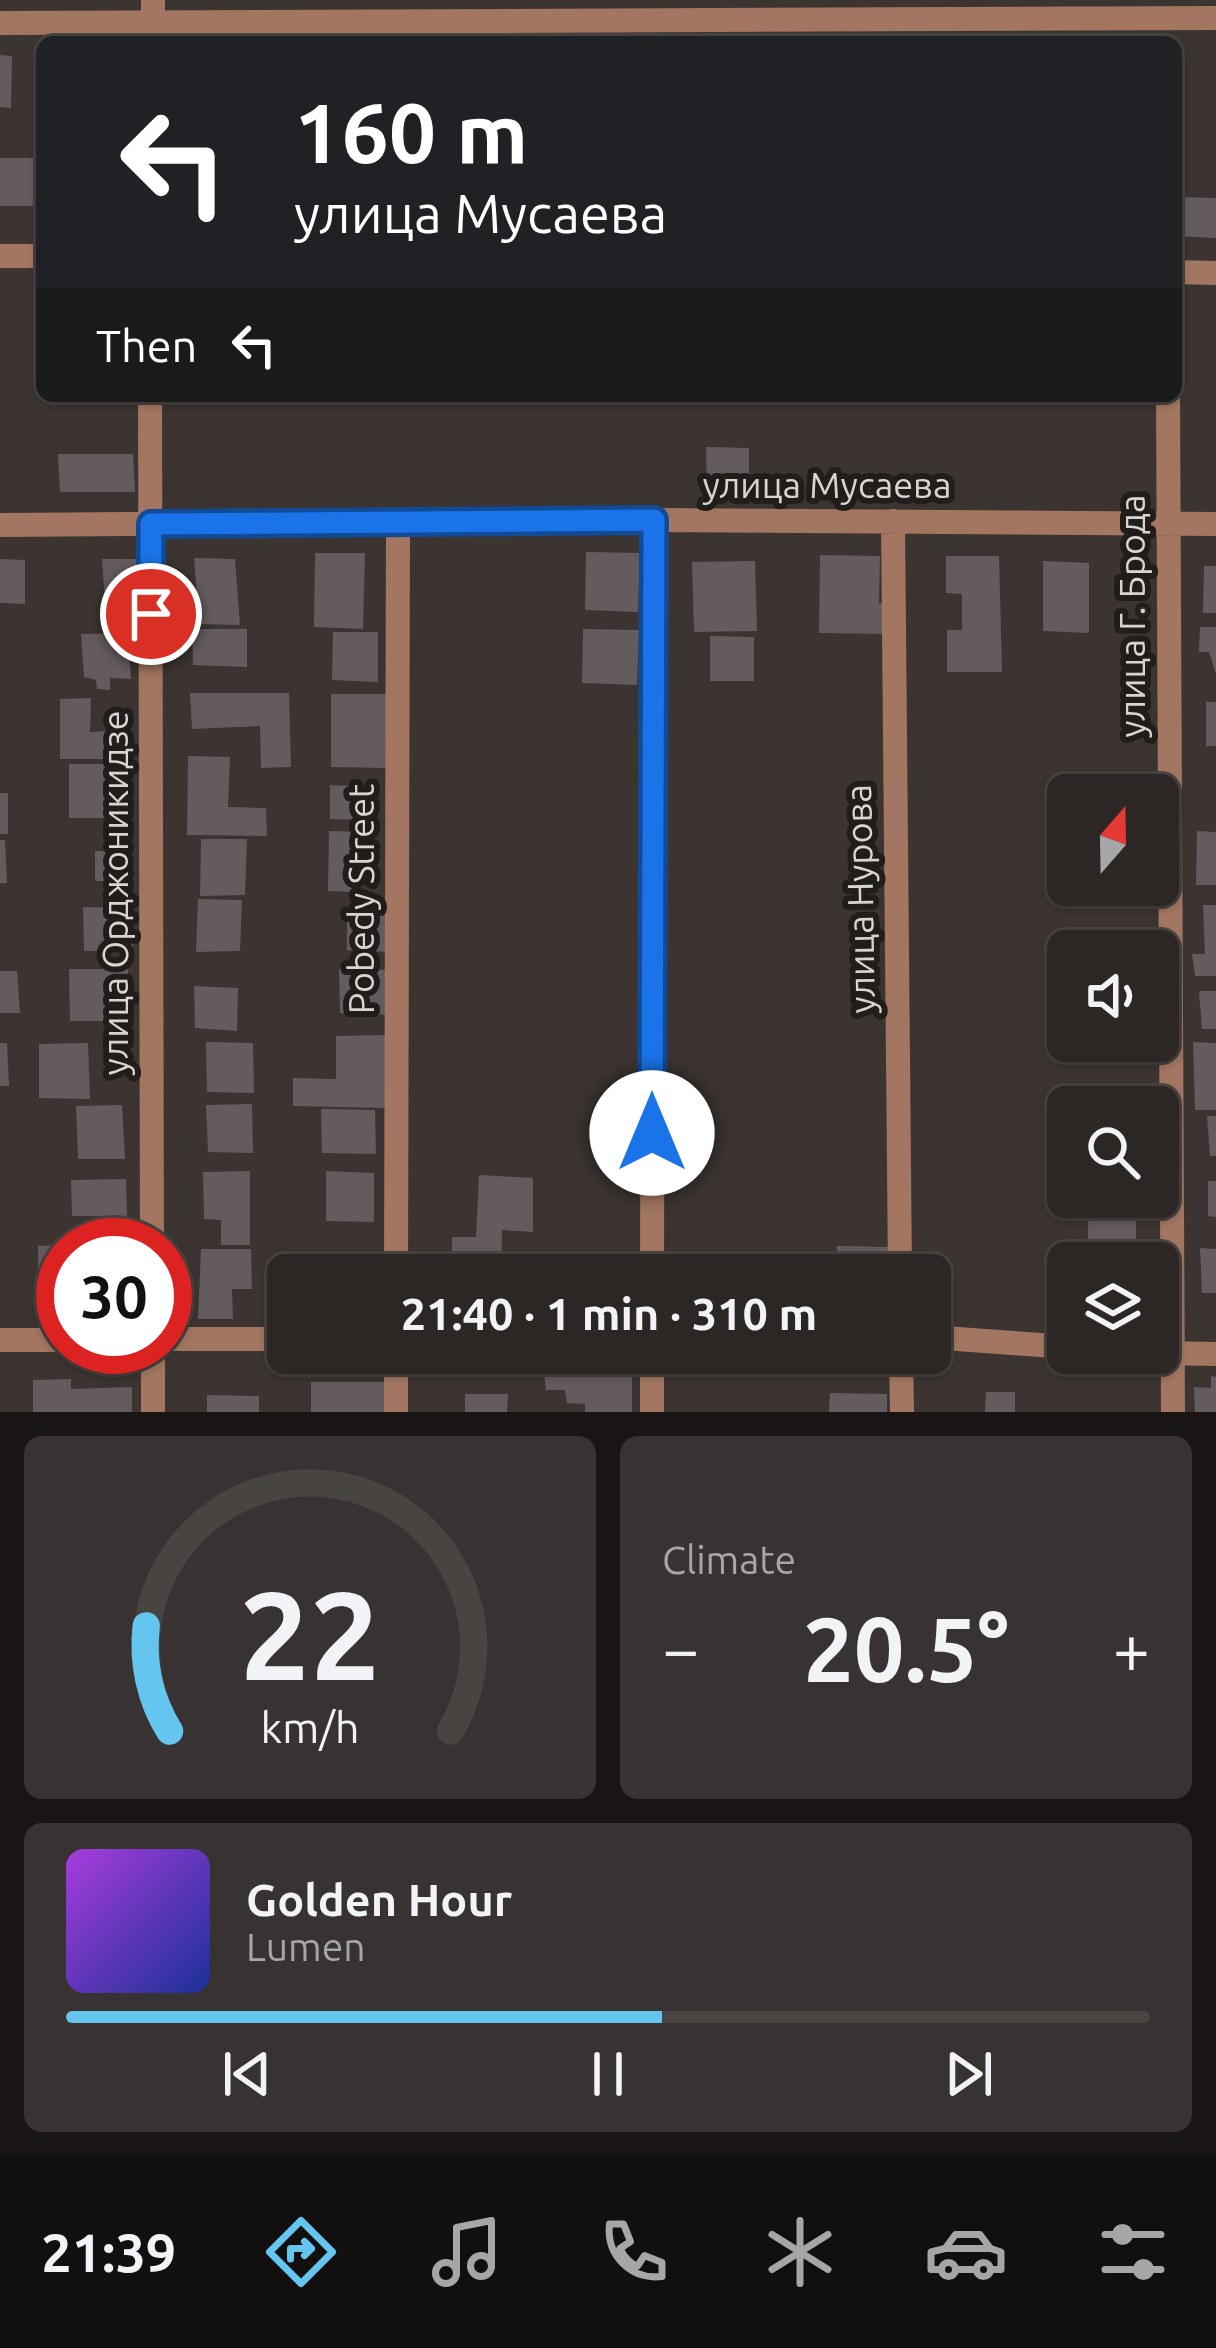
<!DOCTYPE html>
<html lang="en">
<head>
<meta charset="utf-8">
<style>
	:root { --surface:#2c2725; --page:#383332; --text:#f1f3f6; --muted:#a6a5a7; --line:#484442; --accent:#64c5ee }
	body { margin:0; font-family:Ubuntu,sans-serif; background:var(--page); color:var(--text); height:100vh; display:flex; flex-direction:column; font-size:45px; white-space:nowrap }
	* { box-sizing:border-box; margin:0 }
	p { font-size:39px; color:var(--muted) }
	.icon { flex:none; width:66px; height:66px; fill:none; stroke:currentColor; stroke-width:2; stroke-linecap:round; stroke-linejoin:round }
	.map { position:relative; height:1412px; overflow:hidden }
	.sheet { display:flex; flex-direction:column; gap:24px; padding:24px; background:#181514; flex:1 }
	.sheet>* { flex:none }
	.guide { position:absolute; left:36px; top:36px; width:1146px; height:366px; border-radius:18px; box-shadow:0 3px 9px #0004,0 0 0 3px var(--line); background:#202124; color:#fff; overflow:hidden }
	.needle { width:78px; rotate:20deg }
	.buttons { position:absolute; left:1047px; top:774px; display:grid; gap:24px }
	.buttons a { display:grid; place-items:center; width:132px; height:132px; border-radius:18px; background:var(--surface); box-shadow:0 3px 9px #0004,0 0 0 3px var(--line); font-size:60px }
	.speed { position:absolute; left:36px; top:1218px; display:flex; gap:24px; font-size:60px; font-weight:700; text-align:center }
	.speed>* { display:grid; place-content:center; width:156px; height:156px; border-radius:50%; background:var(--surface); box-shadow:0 3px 9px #0004,0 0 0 3px var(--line); line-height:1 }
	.speed .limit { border:18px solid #d22; background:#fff; color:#111 }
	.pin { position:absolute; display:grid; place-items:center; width:102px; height:102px; color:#fff; margin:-51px; border:6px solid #fff; border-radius:50%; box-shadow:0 3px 12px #0007 }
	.me { position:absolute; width:132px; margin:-66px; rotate:0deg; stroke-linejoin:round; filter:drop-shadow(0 0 9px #0008) }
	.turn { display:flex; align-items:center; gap:42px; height:252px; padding:0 60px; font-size:54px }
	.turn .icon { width:156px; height:156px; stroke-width:2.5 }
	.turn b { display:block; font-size:84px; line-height:102px }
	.then { display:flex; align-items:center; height:114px; padding:0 60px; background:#0003; gap:24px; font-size:45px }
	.big { font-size:90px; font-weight:600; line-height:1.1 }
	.sheet .widget { flex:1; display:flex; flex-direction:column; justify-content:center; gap:18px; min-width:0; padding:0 42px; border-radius:18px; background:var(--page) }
	.sheet .dial { align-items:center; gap:0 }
	.dial svg { height:312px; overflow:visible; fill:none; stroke:var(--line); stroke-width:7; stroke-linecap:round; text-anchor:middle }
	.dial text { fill:var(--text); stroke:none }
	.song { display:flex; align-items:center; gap:36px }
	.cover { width:144px; height:144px; border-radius:18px; background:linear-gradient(135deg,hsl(280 70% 55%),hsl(230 70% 35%)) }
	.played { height:12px; border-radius:6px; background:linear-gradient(90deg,var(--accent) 55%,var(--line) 55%) }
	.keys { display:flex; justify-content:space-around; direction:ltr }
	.heat { display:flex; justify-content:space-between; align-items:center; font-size:66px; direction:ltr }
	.sheet .tiles { flex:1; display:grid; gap:24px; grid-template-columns:1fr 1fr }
	.widget:last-child { grid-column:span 2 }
	.trip { position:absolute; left:267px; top:1254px; width:684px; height:120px; border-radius:18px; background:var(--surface); box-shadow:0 3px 9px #0004,0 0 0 3px var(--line); font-weight:600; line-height:120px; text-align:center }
	.tab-bar { display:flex; height:192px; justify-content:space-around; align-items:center; background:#12100f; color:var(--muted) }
	.tab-bar .icon { width:84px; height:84px }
	.tab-bar .active { color:var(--accent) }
	.tab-bar b { font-size:54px; color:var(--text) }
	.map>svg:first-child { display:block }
	.building { fill:#645b5e }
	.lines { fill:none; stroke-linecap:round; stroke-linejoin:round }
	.minor { stroke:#a27660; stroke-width:24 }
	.route-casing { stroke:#114b97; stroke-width:30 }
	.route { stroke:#1a73e8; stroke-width:21 }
	.labels { text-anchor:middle; stroke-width:12; stroke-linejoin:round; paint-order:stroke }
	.street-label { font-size:36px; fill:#d8d4d2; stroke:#201d1b }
</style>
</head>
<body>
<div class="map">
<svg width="1216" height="1412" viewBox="0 0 1216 1412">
	<rect width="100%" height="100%" fill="#3b3431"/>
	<path class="building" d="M 0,55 L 12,56 L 11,108 L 0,107 Z
		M 0,158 L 34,158 L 33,206 L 0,206 Z
		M 1176,197 L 1216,198 L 1216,238 L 1176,236 Z
		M 706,447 L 749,448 L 749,491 L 707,491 Z
		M 58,454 L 133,454 L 135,492 L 60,492 Z
		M 586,552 L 640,553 L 638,612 L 585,610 Z
		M 315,553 L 365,553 L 363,629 L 314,627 Z
		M 820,555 L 880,556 L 879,603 L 890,604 L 889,634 L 819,633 Z
		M 946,556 L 999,556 L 1002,672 L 947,672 L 947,630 L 962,630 L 962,594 L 946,593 Z
		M 194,558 L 235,559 L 240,625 L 199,624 Z
		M 0,559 L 25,560 L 25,604 L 0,603 Z
		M 102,559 L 139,559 L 143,601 L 105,601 Z
		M 755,561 L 757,631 L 694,632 L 692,562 Z
		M 1043,561 L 1089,563 L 1089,633 L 1043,631 Z
		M 1204,566 L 1216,566 L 1216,613 L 1203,613 Z
		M 1200,627 L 1216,627 L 1216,674 L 1209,652 L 1199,652 Z
		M 192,629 L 247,629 L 247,667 L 193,665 Z
		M 583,629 L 639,630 L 637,685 L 582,683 Z
		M 333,632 L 378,632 L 378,682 L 332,680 Z
		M 128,633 L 131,679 L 110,678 L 110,690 L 97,689 L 96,680 L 84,677 L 81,634 Z
		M 710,636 L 754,637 L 754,681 L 710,681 Z
		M 190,693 L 289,693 L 291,767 L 261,768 L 260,726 L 192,729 Z
		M 331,694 L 390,694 L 390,768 L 331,767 Z
		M 91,698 L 90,732 L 112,731 L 112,759 L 60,759 L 60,699 Z
		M 1206,702 L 1216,702 L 1216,746 L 1206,746 Z
		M 188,756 L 230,757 L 228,807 L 266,808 L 267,836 L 187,835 Z
		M 69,764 L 109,764 L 109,818 L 69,818 Z
		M 330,785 L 369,787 L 368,820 L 330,819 Z
		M 0,793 L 8,793 L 8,834 L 0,834 Z
		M 329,831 L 368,832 L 369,881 L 353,880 L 354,892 L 328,891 Z
		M 1197,831 L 1216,832 L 1216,885 L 1196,885 Z
		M 201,839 L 247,839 L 245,895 L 200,896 Z
		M 0,840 L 5,840 L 7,883 L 0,883 Z
		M 95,851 L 127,851 L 128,881 L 95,881 Z
		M 198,899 L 242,900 L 240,951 L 196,952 Z
		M 1203,905 L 1216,905 L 1216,976 L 1195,976 L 1192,954 L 1205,954 Z
		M 83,907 L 133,908 L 133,950 L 84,951 Z
		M 347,909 L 389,910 L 391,952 L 347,950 Z
		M 69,969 L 128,969 L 129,1021 L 70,1021 Z
		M 339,969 L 388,970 L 390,1015 L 340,1013 Z
		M 0,971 L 17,971 L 20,1013 L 0,1013 Z
		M 194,986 L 238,988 L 237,1031 L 195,1028 Z
		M 1199,991 L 1216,991 L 1216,1029 L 1202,1029 Z
		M 387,1035 L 389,1108 L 293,1106 L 293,1078 L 336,1079 L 336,1036 Z
		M 206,1042 L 253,1043 L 254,1093 L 207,1092 Z
		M 1193,1042 L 1216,1043 L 1216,1110 L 1195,1110 Z
		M 0,1043 L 7,1043 L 9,1086 L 0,1086 Z
		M 88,1043 L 90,1099 L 39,1098 L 39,1044 Z
		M 252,1104 L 253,1153 L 208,1152 L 206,1105 Z
		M 122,1105 L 125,1159 L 78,1159 L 76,1106 Z
		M 321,1109 L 375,1110 L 376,1154 L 322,1153 Z
		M 1207,1116 L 1216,1116 L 1216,1156 L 1210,1156 Z
		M 250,1171 L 250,1245 L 221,1245 L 221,1220 L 204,1219 L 203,1172 Z
		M 326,1171 L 374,1173 L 374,1222 L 326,1221 Z
		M 479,1175 L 533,1178 L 533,1232 L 502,1230 L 501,1275 L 452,1275 L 452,1237 L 476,1237 Z
		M 126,1179 L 127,1216 L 72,1216 L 71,1180 Z
		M 1208,1181 L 1216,1181 L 1216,1217 L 1208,1216 Z
		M 1089,1197 L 1136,1197 L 1136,1263 L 1087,1263 Z
		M 63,1245 L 63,1323 L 38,1323 L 38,1246 Z
		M 837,1246 L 889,1247 L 889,1275 L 837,1275 Z
		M 1200,1248 L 1216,1249 L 1216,1293 L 1202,1293 Z
		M 201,1249 L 251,1249 L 252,1289 L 232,1289 L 233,1319 L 198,1319 Z
		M 340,1258 L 379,1260 L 378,1275 L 339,1275 Z
		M 544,1374 L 632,1375 L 632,1412 L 585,1412 L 585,1404 L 567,1403 L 565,1390 L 546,1390 Z
		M 1211,1376 L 1216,1377 L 1216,1412 L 1195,1412 L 1194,1387 L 1211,1388 Z
		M 71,1379 L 71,1389 L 132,1387 L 132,1412 L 33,1412 L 33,1380 Z
		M 311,1382 L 385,1382 L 386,1412 L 311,1412 Z
		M 986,1392 L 1015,1392 L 1015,1412 L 985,1412 Z
		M 830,1393 L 887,1394 L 887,1412 L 829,1412 Z
		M 465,1394 L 508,1394 L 507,1412 L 465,1412 Z
		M 207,1395 L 259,1396 L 259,1412 L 207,1412 Z"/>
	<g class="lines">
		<path class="minor" d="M 153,0 L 153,42
			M 0,23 L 1216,18
			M 0,256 L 42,256
			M 1176,272 L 1216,273
			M 150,396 L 152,1245
			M 1168,396 L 1173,1412
			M 893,521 L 900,1275
			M 0,525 L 654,520 L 1216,524
			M 396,1275 L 398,523
			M 652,1275 L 654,520
			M 930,1337 L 1068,1347
			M 165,1339 L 288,1339
			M 0,1340 L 63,1340
			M 153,1347 L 153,1412
			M 901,1353 L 902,1412
			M 1160,1353 L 1216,1354
			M 396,1412 L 396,1353
			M 652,1412 L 652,1353"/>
	</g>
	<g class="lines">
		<g class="route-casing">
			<path id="route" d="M 151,614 L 151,524 L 654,520 L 652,1133"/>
		</g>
		<use href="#route" class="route"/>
	</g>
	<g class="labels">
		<g class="street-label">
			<text x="827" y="498">улица Мусаева</text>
			<text transform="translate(1132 616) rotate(-90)" y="13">улица Г. Брода</text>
			<text transform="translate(115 893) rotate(-90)" y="13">улица Орджоникидзе</text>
			<text transform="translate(361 899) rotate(-90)" y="13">Pobedy Street</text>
			<text transform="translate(860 899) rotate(-91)" y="13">улица Нурова</text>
		</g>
	</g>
</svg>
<div class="buttons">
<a><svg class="needle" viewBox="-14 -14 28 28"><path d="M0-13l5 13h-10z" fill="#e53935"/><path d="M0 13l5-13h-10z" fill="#a6a5a7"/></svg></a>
<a><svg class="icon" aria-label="sound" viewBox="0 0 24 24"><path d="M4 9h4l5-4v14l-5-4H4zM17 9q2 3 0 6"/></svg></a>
<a><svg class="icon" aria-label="search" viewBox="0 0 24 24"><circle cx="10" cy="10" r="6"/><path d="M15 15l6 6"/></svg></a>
<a><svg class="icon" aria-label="layers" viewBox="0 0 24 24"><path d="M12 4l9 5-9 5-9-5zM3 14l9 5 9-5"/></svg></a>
</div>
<div class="speed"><div class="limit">30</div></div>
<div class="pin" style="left:151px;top:614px;background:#d93025"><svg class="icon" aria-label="arrive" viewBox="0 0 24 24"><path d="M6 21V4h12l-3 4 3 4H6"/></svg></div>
<svg class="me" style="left:652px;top:1133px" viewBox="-20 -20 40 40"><circle r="19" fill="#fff"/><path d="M0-13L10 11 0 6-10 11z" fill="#1a73e8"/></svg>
<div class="trip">21:40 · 1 min · 310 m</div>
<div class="guide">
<div class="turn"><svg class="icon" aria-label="left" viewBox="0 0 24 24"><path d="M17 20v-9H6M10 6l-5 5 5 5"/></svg><div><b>160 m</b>улица Мусаева</div></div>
<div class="then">Then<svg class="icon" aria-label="left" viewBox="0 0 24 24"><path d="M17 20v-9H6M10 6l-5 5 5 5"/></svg></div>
</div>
</div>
<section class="sheet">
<div class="tiles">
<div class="widget dial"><svg viewBox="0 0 100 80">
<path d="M14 69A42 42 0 1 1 86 69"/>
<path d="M14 69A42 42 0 0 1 8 42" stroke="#64c5ee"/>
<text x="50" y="56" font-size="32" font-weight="700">22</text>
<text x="50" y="72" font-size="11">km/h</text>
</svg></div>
<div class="widget"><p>Climate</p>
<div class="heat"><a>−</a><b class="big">20.5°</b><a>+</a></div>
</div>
<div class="widget">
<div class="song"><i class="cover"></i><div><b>Golden Hour</b><p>Lumen</p></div></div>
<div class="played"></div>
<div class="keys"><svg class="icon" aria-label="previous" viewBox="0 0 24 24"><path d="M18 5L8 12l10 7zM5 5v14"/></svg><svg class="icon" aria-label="pause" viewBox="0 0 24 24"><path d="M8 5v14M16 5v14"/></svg><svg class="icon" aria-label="next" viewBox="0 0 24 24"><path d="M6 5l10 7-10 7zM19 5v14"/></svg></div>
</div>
</div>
</section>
<nav class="tab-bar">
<b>21:39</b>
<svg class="icon active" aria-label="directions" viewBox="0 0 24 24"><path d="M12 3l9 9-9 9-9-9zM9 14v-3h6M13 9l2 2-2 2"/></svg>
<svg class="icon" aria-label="music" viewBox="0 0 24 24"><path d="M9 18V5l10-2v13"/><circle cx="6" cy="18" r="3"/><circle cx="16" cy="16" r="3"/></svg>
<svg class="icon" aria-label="phone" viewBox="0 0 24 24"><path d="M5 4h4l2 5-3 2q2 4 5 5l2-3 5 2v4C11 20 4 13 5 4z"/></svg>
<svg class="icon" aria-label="climate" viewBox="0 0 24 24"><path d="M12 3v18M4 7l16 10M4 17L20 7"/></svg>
<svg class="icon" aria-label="car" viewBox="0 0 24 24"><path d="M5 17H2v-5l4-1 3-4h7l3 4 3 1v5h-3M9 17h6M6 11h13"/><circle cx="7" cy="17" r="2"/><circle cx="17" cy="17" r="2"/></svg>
<svg class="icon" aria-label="filters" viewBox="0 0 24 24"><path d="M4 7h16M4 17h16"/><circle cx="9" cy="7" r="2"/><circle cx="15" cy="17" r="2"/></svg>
</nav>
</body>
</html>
